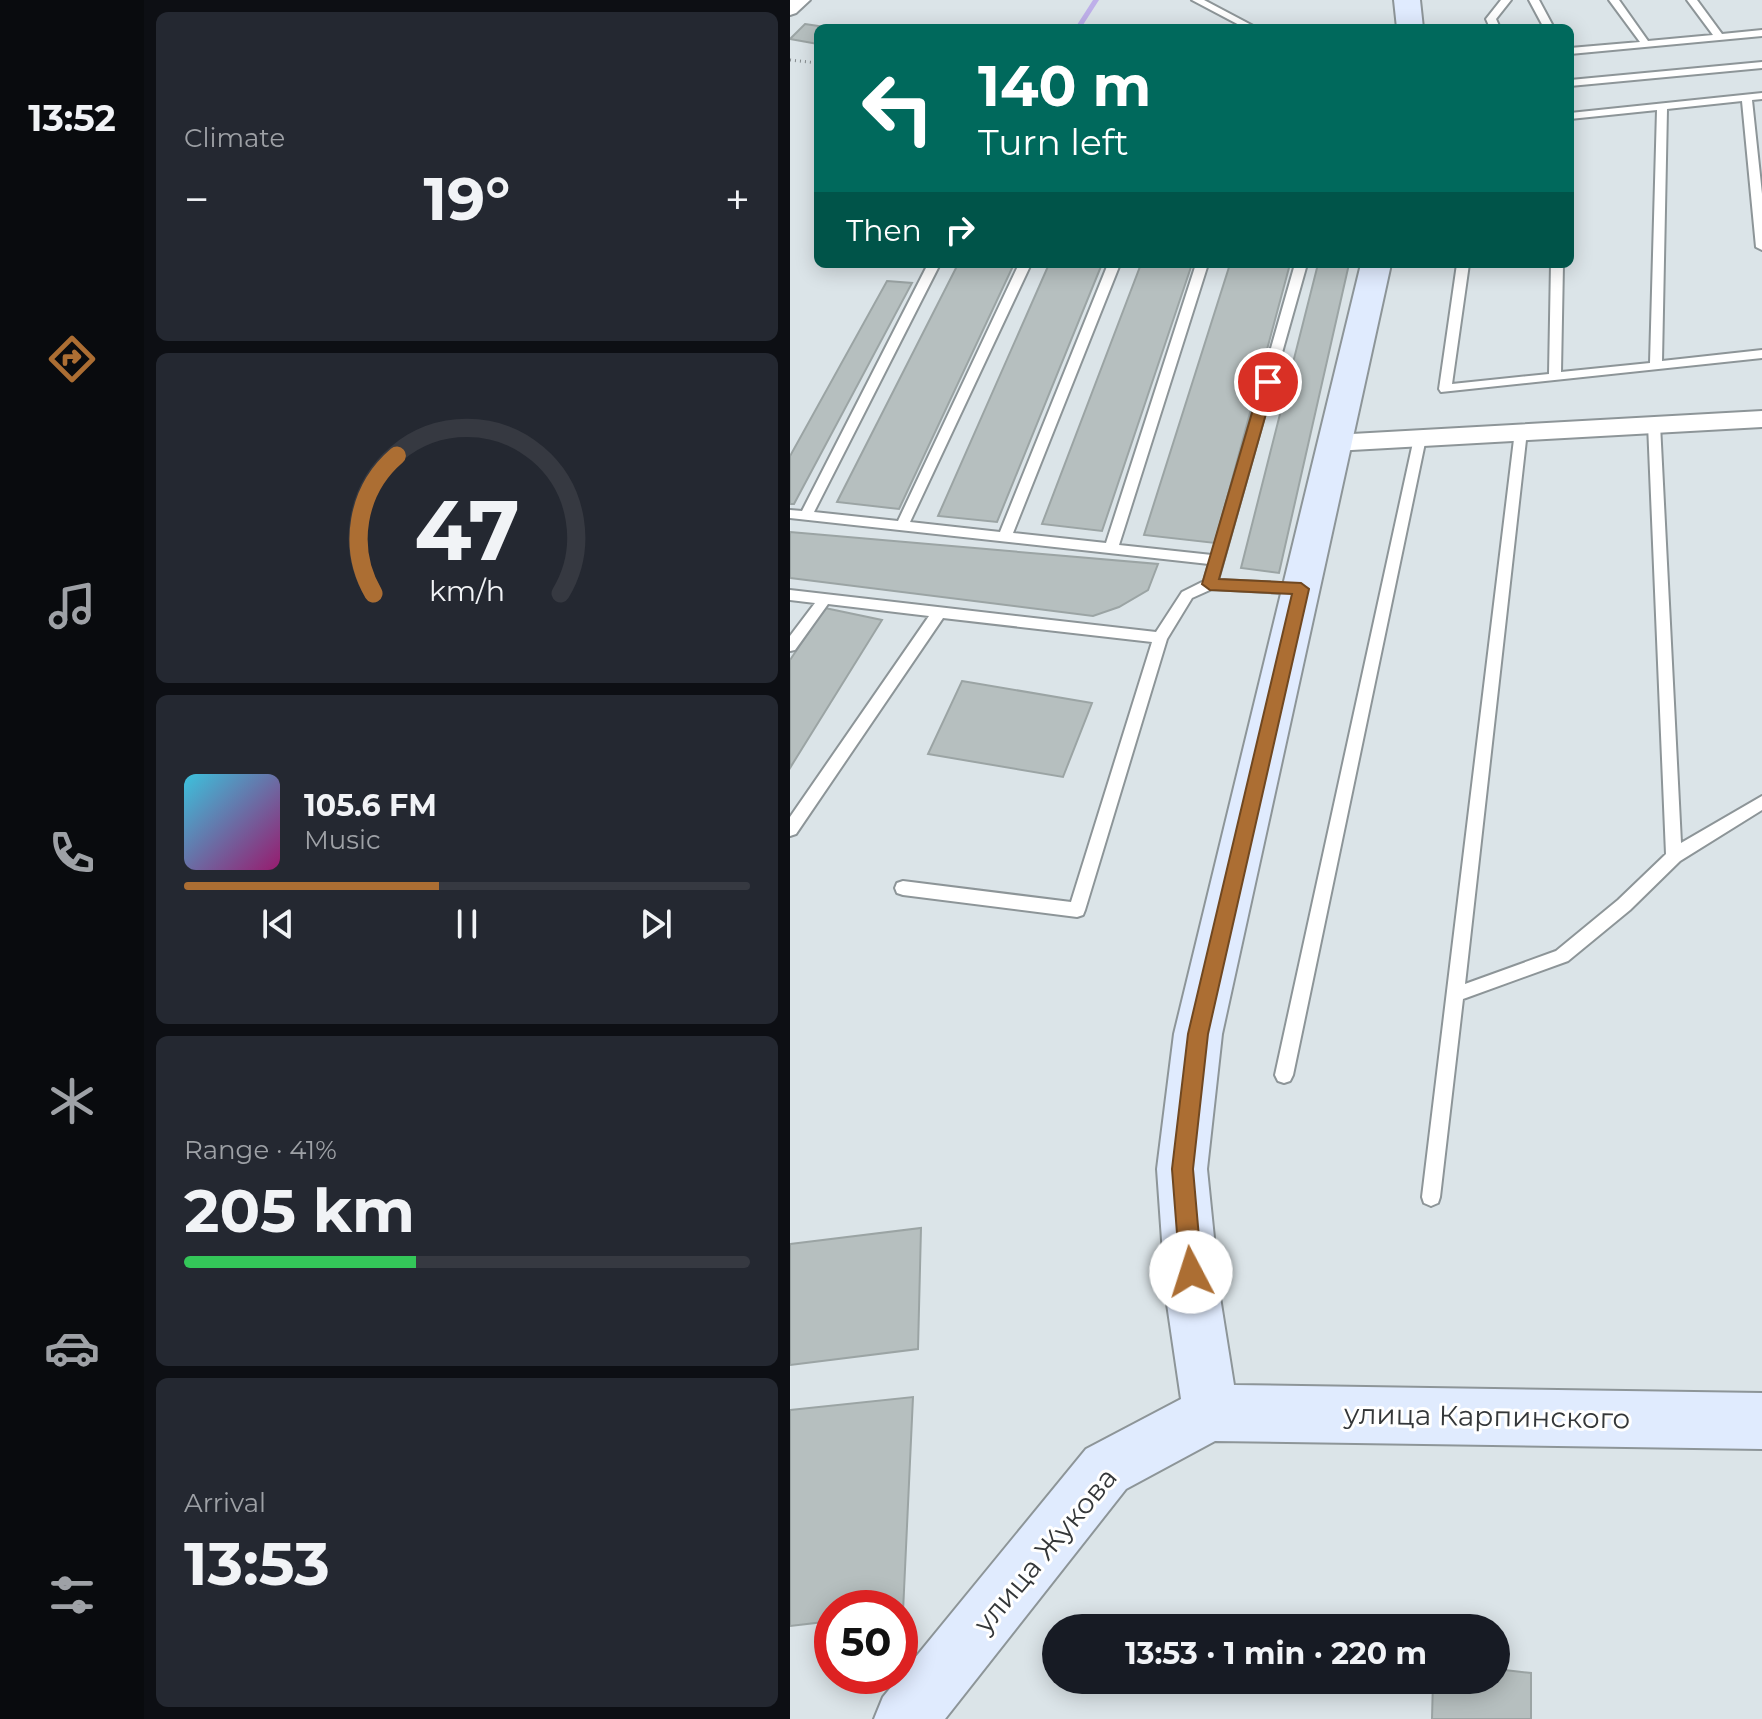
<!DOCTYPE html>
<html lang="en">
<head>
<meta charset="utf-8">
<style>
	:root { --surface:#171b24; --page:#242831; --text:#f1f3f6; --muted:#9ea1a6; --line:#363941; --accent:#ac6e33 }
	body { margin:0; font-family:Montserrat,sans-serif; background:var(--page); color:var(--text); height:100vh; display:flex; flex-direction:column; font-size:30px; white-space:nowrap }
	* { box-sizing:border-box; margin:0 }
	p { font-size:26px; color:var(--muted) }
	.icon { flex:none; width:44px; height:44px; fill:none; stroke:currentColor; stroke-width:2; stroke-linecap:round; stroke-linejoin:round }
	.map { position:relative; flex:1; overflow:hidden }
	.sheet { display:flex; flex-direction:column; gap:12px; padding:12px; background:#0d0f14; width:646px }
	.sheet>* { flex:none }
	.top-card { position:absolute; left:24px; top:24px; width:760px; height:244px; border-radius:12px; box-shadow:0 4px 20px #0003; background:#00695c; color:#fff; overflow:hidden }
	.speed { position:absolute; left:24px; top:1590px; display:flex; gap:16px; font-size:40px; font-weight:700; text-align:center }
	.speed>* { display:grid; place-content:center; width:104px; height:104px; border-radius:50%; background:var(--surface); box-shadow:0 4px 20px #0003; line-height:1 }
	.speed .limit { border:12px solid #d22; background:#fff; color:#111 }
	.pin { position:absolute; display:grid; place-items:center; width:68px; height:68px; color:#fff; margin:-34px; border:4px solid #fff; border-radius:50%; box-shadow:0 2px 8px #0007 }
	.me { position:absolute; width:88px; margin:-44px; rotate:355deg; stroke-linejoin:round; filter:drop-shadow(0 0 6px #0008) }
	.turn { display:flex; align-items:center; gap:28px; height:168px; padding:0 32px; font-size:36px }
	.turn .icon { width:104px; height:104px; stroke-width:2.5 }
	.turn b { display:block; font-size:56px; line-height:68px }
	.then { display:flex; align-items:center; height:76px; padding:0 32px; background:#0003; gap:16px; font-size:30px }
	.big { font-size:60px; font-weight:700; line-height:1.1 }
	.sheet .card { flex:1; display:flex; flex-direction:column; justify-content:center; gap:12px; min-width:0; padding:0 28px; border-radius:12px; background:var(--page) }
	.sheet .dial { align-items:center; gap:0 }
	.dial svg { height:208px; overflow:visible; fill:none; stroke:var(--line); stroke-width:7; stroke-linecap:round; text-anchor:middle }
	.dial text { fill:var(--text); stroke:none }
	.song { display:flex; align-items:center; gap:24px }
	.cover { width:96px; height:96px; border-radius:12px; background:linear-gradient(135deg,hsl(190 70% 55%),hsl(320 70% 35%)) }
	.played { height:8px; border-radius:4px; background:linear-gradient(90deg,var(--accent) 45%,var(--line) 45%) }
	.keys { display:flex; justify-content:space-around; direction:ltr }
	.heat { display:flex; justify-content:space-between; align-items:center; font-size:44px; direction:ltr }
	.charge { height:12px; border-radius:6px; background:linear-gradient(90deg,#34c759 41%,var(--line) 0) }
	.trip { position:absolute; left:252px; top:1614px; width:468px; height:80px; border-radius:40px; background:var(--surface); box-shadow:0 4px 20px #0003; font-weight:700; line-height:80px; text-align:center }
	main { display:flex; flex:1; min-height:0 }
	.dock { display:flex; flex-direction:column; width:144px; justify-content:space-around; align-items:center; background:#090b0e; color:var(--muted) }
	.dock .icon { width:56px; height:56px }
	.dock .on { color:var(--accent) }
	.dock b { font-size:36px; color:var(--text) }
	.map>svg:first-child { display:block }
	.lines { fill:none; stroke-linecap:round; stroke-linejoin:round }
	.stream { fill:#beafe9; fill-rule:evenodd }
	.building { fill:#b6bfbf; stroke:#9ba4a4; stroke-width:2 }
	.service-casing { stroke:#8d9598; stroke-width:4 }
	.minor-casing { stroke:#8d9598; stroke-width:4 }
	.secondary-casing { stroke:#8d9598; stroke-width:4 }
	.path { stroke:#868c8f; stroke-width:3; stroke-dasharray:1 4; stroke-linecap:butt }
	.service { fill:#fff; fill-rule:evenodd }
	.minor { fill:#fff; fill-rule:evenodd }
	.secondary { fill:#e0ebfe; fill-rule:evenodd }
	.route { fill:#ac6e33; stroke:#704821; stroke-width:2 }
	.labels { text-anchor:middle; stroke-width:6; stroke-linejoin:round; paint-order:stroke }
	.near-street-label { font-size:28px; fill:#343739; stroke:#fff }
</style>
</head>
<body>
<main>
<nav class="dock">
<b>13:52</b>
<svg class="icon on" aria-label="directions" viewBox="0 0 24 24"><path d="M12 3l9 9-9 9-9-9zM9 14v-3h6M13 9l2 2-2 2"/></svg>
<svg class="icon" aria-label="music" viewBox="0 0 24 24"><path d="M9 18V5l10-2v13"/><circle cx="6" cy="18" r="3"/><circle cx="16" cy="16" r="3"/></svg>
<svg class="icon" aria-label="phone" viewBox="0 0 24 24"><path d="M5 4h4l2 5-3 2q2 4 5 5l2-3 5 2v4C11 20 4 13 5 4z"/></svg>
<svg class="icon" aria-label="climate" viewBox="0 0 24 24"><path d="M12 3v18M4 7l16 10M4 17L20 7"/></svg>
<svg class="icon" aria-label="car" viewBox="0 0 24 24"><path d="M5 17H2v-5l4-1 3-4h7l3 4 3 1v5h-3M9 17h6M6 11h13"/><circle cx="7" cy="17" r="2"/><circle cx="17" cy="17" r="2"/></svg>
<svg class="icon" aria-label="filters" viewBox="0 0 24 24"><path d="M4 7h16M4 17h16"/><circle cx="9" cy="7" r="2"/><circle cx="15" cy="17" r="2"/></svg>
</nav>
<section class="sheet">
<div class="card"><p>Climate</p>
<div class="heat"><a>−</a><b class="big">19°</b><a>+</a></div>
</div>
<div class="card dial"><svg viewBox="0 0 100 80">
<path d="M14 69A42 42 0 1 1 86 69"/>
<path d="M14 69A42 42 0 0 1 23 16" stroke="#ac6e33"/>
<text x="50" y="56" font-size="32" font-weight="700">47</text>
<text x="50" y="72" font-size="11">km/h</text>
</svg></div>
<div class="card">
<div class="song"><i class="cover"></i><div><b>105.6 FM</b><p>Music</p></div></div>
<div class="played"></div>
<div class="keys"><svg class="icon" aria-label="previous" viewBox="0 0 24 24"><path d="M18 5L8 12l10 7zM5 5v14"/></svg><svg class="icon" aria-label="pause" viewBox="0 0 24 24"><path d="M8 5v14M16 5v14"/></svg><svg class="icon" aria-label="next" viewBox="0 0 24 24"><path d="M6 5l10 7-10 7zM19 5v14"/></svg></div>
</div>
<div class="card"><p>Range · 41%</p><b class="big">205 km</b><div class="charge"></div></div>
<div class="card"><p>Arrival</p><b class="big">13:53</b></div>
</section>
<div class="map">
<svg width="972" height="1719" viewBox="0 0 972 1719">
	<rect width="100%" height="100%" fill="#dbe4e8"/>
	<g class="lines">
		<path class="stream" d="M 303,0 L 309,0 L 291,28 L 285,28 Z"/>
	</g>
	<path class="building" d="M 15,24 L 42,28 L 28,28 L 28,44 L 0,39 Z
		M 168,264 L 224,264 L 109,509 L 47,502 Z
		M 259,264 L 312,264 L 207,522 L 148,516 Z
		M 351,264 L 402,264 L 312,531 L 252,524 Z
		M 440,264 L 500,264 L 425,543 L 354,535 Z
		M 528,264 L 559,264 L 489,573 L 451,568 Z
		M 97,281 L 122,283 L 4,504 L 0,504 L 0,456 Z
		M 0,532 L 368,564 L 358,590 L 329,607 L 303,616 L 0,578 Z
		M 35,608 L 92,620 L 0,768 L 0,660 Z
		M 172,681 L 302,703 L 273,777 L 138,754 Z
		M 131,1228 L 128,1349 L 0,1365 L 0,1244 Z
		M 123,1397 L 113,1612 L 110,1613 L 110,1608 L 42,1608 L 42,1621 L 0,1626 L 0,1410 Z
		M 706,1669 L 741,1673 L 741,1719 L 642,1719 L 643,1680 L 706,1680 Z"/>
	<g class="lines">
		<g class="service-casing">
			<path id="service" d="M 402,0 L 414,0 L 467,28 L 455,28 Z
				M 711,0 L 721,0 L 706,19 L 710,28 L 700,28 L 696,19 Z
				M 739,0 L 749,0 L 764,28 L 754,28 Z
				M 819,0 L 829,0 L 858,41 L 923,35 L 897,0 L 907,0 L 932,34 L 972,30 L 972,36 L 780,54 L 780,48 L 850,42 Z
				M 972,62 L 972,68 L 780,86 L 780,80 Z
				M 972,93 L 972,99 L 962,100 L 972,194 L 972,250 L 966,247 L 952,101 L 877,109 L 872,361 L 972,350 L 972,358 L 651,392 L 649,389 L 667,264 L 679,264 L 662,384 L 759,374 L 761,264 L 773,264 L 771,372 L 860,363 L 867,110 L 780,119 L 780,113 Z
				M 138,264 L 150,264 L 24,512 L 108,521 L 229,264 L 241,264 L 120,522 L 210,532 L 318,264 L 330,264 L 223,533 L 316,543 L 406,264 L 418,264 L 329,545 L 422,555 L 505,264 L 517,264 L 428,580 L 511,584 L 518,589 L 511,594 L 422,589 L 402,598 L 377,639 L 295,910 L 293,915 L 287,917 L 113,895 L 107,893 L 105,888 L 107,883 L 113,881 L 281,902 L 362,642 L 153,618 L 6,834 L 0,836 L 0,817 L 139,616 L 38,604 L 5,650 L 0,651 L 0,636 L 25,603 L 0,600 L 0,590 L 366,632 L 392,592 L 414,581 L 419,564 L 0,518 L 0,510 L 12,511 Z
				M 864,420 L 870,424 L 891,843 L 972,796 L 972,810 L 890,861 L 840,910 L 778,961 L 673,999 L 650,1197 L 648,1203 L 641,1206 L 634,1203 L 632,1197 L 725,431 L 731,427 L 737,431 L 675,984 L 766,951 L 828,900 L 876,854 L 858,424 Z
				M 630,434 L 636,438 L 503,1075 L 500,1081 L 494,1083 L 488,1081 L 485,1075 L 624,438 Z"/>
		</g>
		<g class="minor-casing">
			<path id="minor" d="M 0,0 L 20,0 L 6,13 L 0,15 Z
				M 972,411 L 972,427 L 544,451 L 535,449 L 531,443 L 535,437 L 544,435 Z"/>
		</g>
		<g class="secondary-casing">
			<path id="secondary" d="M 604,0 L 630,0 L 633,28 L 607,28 Z
				M 571,264 L 601,264 L 432,1034 L 417,1169 L 430,1297 L 444,1385 L 972,1393 L 972,1449 L 425,1441 L 336,1489 L 155,1719 L 84,1719 L 93,1697 L 296,1449 L 391,1399 L 376,1297 L 367,1169 L 384,1034 Z"/>
		</g>
		<path class="path" d="M 0,60 L 28,63"/>
		<use href="#service" class="service"/>
		<use href="#minor" class="minor"/>
		<use href="#secondary" class="secondary"/>
	</g>
	<path class="route" d="M 478,378 L 485,382 L 429,579 L 511,583 L 519,589 L 418,1034 L 403,1169 L 412,1272 L 409,1279 L 401,1282 L 393,1279 L 390,1272 L 382,1169 L 398,1034 L 502,594 L 420,590 L 412,584 L 471,382 Z"/>
	<g class="labels">
		<g class="near-street-label">
			<text transform="translate(697 1416) rotate(1)" y="10">улица Карпинского</text>
			<text transform="translate(255 1550) rotate(-50)" y="10">улица Жукова</text>
		</g>
	</g>
</svg>
<div class="speed"><div class="limit">50</div></div>
<div class="pin" style="left:478px;top:382px;background:#d93025"><svg class="icon" aria-label="arrive" viewBox="0 0 24 24"><path d="M6 21V4h12l-3 4 3 4H6"/></svg></div>
<svg class="me" style="left:401px;top:1272px" viewBox="-20 -20 40 40"><circle r="19" fill="#fff"/><path d="M0-13L10 11 0 6-10 11z" fill="#ac6e33"/></svg>
<div class="trip">13:53 · 1 min · 220 m</div>
<div class="top-card">
<div class="turn"><svg class="icon" aria-label="left" viewBox="0 0 24 24"><path d="M17 20v-9H6M10 6l-5 5 5 5"/></svg><div><b>140 m</b>Turn left</div></div>
<div class="then">Then<svg class="icon" aria-label="right" viewBox="0 0 24 24"><path d="M7 20v-9h11M14 6l5 5-5 5"/></svg></div>
</div>
</div>
</main>
</body>
</html>
